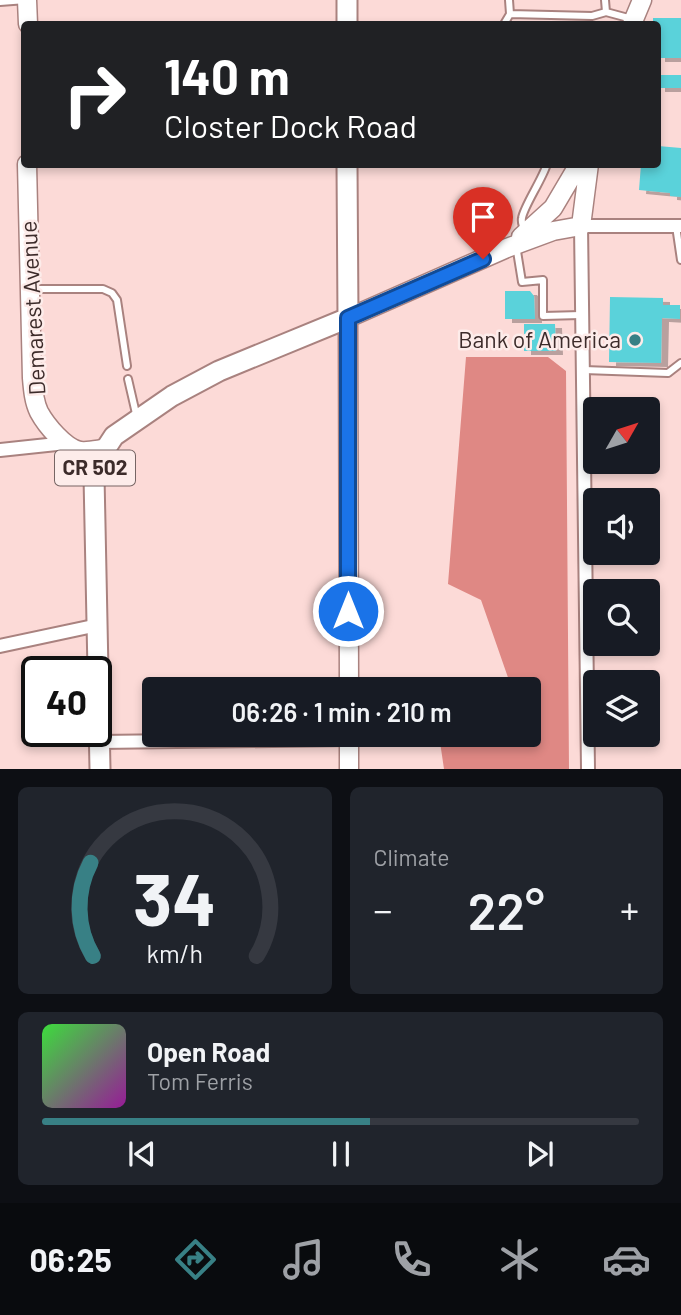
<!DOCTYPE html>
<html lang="en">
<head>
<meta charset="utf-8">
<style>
	:root { --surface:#171b24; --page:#20242c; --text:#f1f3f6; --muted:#9ea1a6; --line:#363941; --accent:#388085 }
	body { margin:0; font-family:Barlow,sans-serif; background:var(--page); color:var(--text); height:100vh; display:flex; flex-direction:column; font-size:26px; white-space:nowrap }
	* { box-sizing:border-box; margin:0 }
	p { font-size:23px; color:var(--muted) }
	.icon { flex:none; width:38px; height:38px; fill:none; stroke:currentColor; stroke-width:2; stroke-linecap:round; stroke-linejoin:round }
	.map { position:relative; height:769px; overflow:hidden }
	.drawer { display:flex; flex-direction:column; gap:18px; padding:18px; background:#0d0f14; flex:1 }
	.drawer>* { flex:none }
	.guide { position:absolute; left:21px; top:21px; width:640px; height:147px; border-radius:7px; box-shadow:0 4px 10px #0003; background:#202124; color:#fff; overflow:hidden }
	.needle { width:46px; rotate:51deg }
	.controls { position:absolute; left:583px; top:397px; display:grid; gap:14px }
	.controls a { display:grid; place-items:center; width:77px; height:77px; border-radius:7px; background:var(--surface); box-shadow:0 4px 10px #0003; font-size:35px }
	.speed { position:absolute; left:21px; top:656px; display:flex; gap:14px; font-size:35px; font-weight:700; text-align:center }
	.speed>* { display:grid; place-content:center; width:91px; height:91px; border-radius:50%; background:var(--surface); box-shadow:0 4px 10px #0003; line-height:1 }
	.speed .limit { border:4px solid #111; border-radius:10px; background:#fff; color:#111 }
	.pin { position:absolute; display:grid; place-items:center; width:60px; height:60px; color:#fff; margin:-72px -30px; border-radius:50% 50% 50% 0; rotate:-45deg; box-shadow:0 0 7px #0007 }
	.pin .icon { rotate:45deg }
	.me { position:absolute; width:77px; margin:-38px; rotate:0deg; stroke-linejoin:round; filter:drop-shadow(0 0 5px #0008) }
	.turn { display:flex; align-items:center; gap:24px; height:147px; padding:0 28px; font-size:32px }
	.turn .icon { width:91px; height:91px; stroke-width:2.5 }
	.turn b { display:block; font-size:49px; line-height:60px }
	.big { font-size:52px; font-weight:600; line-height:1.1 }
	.drawer .tile { flex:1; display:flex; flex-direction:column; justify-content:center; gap:10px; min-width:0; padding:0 24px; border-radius:10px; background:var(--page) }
	.drawer .dial { align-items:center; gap:0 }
	.dial svg { height:182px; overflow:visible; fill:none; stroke:var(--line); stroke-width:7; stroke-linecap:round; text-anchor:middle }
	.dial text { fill:var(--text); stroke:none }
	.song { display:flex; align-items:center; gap:21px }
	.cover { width:84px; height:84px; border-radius:10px; background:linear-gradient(135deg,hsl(120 70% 55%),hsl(300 70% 35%)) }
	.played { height:7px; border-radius:4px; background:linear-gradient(90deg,var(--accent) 55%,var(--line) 55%) }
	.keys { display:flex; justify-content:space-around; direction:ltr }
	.heat { display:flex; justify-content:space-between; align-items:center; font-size:38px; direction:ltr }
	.drawer .tiles { flex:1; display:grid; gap:18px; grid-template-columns:1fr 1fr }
	.tile:last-child { grid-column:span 2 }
	.trip { position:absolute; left:142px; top:677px; width:399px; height:70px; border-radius:7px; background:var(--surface); box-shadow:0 4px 10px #0003; font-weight:600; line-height:70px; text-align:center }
	.menu { display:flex; height:112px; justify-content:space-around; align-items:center; background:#090b0e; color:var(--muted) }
	.menu .icon { width:49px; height:49px }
	.menu .active { color:var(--accent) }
	.menu b { font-size:32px; color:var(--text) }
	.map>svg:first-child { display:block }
	.forest { fill:#df8884 }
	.building { fill:#5ad2da; filter:url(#shadow) }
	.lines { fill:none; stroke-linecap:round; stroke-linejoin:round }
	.lane-casing { stroke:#a9827f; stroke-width:10 }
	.street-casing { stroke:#a9827f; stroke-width:16 }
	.secondary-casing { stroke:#a9827f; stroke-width:21 }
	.primary-casing { stroke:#a9827f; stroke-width:23 }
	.lane { stroke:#fff; stroke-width:6 }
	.street { stroke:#fff; stroke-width:12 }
	.secondary { stroke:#fff; stroke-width:18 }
	.primary { stroke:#fff; stroke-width:19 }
	.route-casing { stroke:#114b97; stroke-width:18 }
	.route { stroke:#1a73e8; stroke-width:12 }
	.poi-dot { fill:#388085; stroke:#fdecea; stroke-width:2.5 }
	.labels { text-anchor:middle; stroke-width:5; stroke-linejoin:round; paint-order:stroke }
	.shield { fill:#fdecea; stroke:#766564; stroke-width:2 }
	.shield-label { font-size:21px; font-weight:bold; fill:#3c2b2a }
	.street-label { font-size:23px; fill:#3c2b2a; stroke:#fdecea }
	.poi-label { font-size:23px; fill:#3c2b2a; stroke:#fdecea; text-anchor:end }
</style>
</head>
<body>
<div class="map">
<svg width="681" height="769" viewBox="0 0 681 769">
	<defs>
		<filter id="shadow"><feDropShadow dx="7" dy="4" stdDeviation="0" flood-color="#0004"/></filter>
	</defs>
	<rect width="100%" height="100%" fill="#fcdad7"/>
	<path class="forest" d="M 466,357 L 548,357 L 566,371 L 569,769 L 444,769 L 439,735 L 528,735 L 528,690 L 512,689 L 481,600 L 448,584 Z"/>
	<path class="building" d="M 653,18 L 681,18 L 681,58 L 658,58 L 658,24 L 653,24 Z
		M 658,75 L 681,75 L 681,88 L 658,88 Z
		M 658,146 L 681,148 L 681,197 L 670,196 L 670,193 L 639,190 L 641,164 L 658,164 Z
		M 505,291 L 530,291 L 534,296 L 535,319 L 505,319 Z
		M 610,297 L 663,298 L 663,305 L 680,305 L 680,319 L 662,318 L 661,363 L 609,362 Z
		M 524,324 L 555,324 L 556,351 L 524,351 Z
		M 648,436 L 653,436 L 651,465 L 636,464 L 636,462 L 648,462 Z"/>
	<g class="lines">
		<g class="lane-casing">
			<path id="lane" d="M 509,0 L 510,14
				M 605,0 L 606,12
				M 0,2 L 26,0
				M 504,24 L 510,14 L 592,16 L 606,12 L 632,19
				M 676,226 L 681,260
				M 524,230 C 523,225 521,223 522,218 C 524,206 542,180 547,164
				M 516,245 L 522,282 L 543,280 L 543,316 L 581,315
				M 31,289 L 103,289 L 112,293 L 117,300 L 127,366
				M 584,370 L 668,373 L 681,363
				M 128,379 L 137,418"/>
		</g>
		<g class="street-casing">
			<path id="street" d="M 0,450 L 66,443
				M 0,646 L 98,625
				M 99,742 L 349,739
				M 588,769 L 581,226 L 681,226"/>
		</g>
		<g class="secondary-casing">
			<path id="secondary" d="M 27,0 L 28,24
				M 632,24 L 642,0
				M 27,164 L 32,378 C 33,390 34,402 39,412 C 46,425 65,448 80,451 C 87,452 96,450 103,449
				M 521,237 L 553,208 L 579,164
				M 349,690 L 348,318 L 507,248 L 553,231 L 581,226 L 589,164
				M 349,735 L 349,769"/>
		</g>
		<g class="primary-casing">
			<path id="primary" d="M 347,0 L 347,24
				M 100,769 L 94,476 L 97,462 L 114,436 L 172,396 L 219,371 L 348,318 L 347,164"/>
		</g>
		<use href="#lane" class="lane"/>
		<use href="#street" class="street"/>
		<use href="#secondary" class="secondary"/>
		<use href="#primary" class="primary"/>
	</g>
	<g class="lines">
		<g class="route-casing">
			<path id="route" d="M 348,611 L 348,318 L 483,259"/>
		</g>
		<use href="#route" class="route"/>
	</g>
	<circle class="poi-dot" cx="635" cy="340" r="7"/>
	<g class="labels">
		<rect class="shield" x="55" y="450.5" width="80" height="35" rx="5"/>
		<g class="shield-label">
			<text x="95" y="475">CR 502</text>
		</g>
		<g class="street-label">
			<text transform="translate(33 308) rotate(-93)" y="8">Demarest Avenue</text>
		</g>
		<g class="poi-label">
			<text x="621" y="348">Bank of America</text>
		</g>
	</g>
</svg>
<div class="controls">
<a><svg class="needle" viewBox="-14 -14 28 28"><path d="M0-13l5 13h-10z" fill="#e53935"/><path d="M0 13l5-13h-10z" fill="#9ea1a6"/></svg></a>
<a><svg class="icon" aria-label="sound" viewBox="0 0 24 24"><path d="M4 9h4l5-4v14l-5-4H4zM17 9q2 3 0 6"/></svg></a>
<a><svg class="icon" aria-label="search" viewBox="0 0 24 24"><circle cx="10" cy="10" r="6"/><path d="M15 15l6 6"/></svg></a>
<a><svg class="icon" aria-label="layers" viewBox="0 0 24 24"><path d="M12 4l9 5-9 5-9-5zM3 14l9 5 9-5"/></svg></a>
</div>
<div class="speed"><div class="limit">40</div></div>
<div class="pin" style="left:483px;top:259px;background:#d93025"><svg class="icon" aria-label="arrive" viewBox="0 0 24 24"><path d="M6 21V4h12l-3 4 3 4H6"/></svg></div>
<svg class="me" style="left:348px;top:611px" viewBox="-20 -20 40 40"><circle r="17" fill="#1a73e8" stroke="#fff" stroke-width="3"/><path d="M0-11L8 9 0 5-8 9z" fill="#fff"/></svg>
<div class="trip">06:26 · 1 min · 210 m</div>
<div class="guide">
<div class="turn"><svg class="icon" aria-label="right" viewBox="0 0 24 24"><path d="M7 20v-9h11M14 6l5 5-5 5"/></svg><div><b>140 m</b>Closter Dock Road</div></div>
</div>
</div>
<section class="drawer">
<div class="tiles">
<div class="tile dial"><svg viewBox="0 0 100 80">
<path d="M14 69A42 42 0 1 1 86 69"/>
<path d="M14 69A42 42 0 0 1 13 28" stroke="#388085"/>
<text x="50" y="56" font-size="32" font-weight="700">34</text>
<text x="50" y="72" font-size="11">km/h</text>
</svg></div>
<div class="tile"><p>Climate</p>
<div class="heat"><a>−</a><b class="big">22°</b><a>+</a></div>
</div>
<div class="tile">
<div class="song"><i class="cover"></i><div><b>Open Road</b><p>Tom Ferris</p></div></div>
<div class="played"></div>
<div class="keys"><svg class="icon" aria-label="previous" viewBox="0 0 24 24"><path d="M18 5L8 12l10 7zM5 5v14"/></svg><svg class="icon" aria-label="pause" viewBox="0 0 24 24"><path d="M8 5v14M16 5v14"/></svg><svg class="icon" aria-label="next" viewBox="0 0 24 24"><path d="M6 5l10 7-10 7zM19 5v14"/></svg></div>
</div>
</div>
</section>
<nav class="menu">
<b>06:25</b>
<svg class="icon active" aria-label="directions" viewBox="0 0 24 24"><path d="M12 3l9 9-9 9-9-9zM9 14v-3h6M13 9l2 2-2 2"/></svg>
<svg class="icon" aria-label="music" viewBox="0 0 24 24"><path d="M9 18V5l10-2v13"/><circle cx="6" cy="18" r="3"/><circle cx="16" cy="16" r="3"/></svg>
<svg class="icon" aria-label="phone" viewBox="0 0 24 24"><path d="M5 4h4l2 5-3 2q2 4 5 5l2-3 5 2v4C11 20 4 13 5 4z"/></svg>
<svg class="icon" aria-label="climate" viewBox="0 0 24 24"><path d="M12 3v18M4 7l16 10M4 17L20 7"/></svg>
<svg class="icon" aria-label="car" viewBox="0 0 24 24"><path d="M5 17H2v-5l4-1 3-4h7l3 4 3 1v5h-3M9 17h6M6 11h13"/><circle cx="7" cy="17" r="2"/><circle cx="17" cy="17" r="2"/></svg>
</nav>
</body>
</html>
